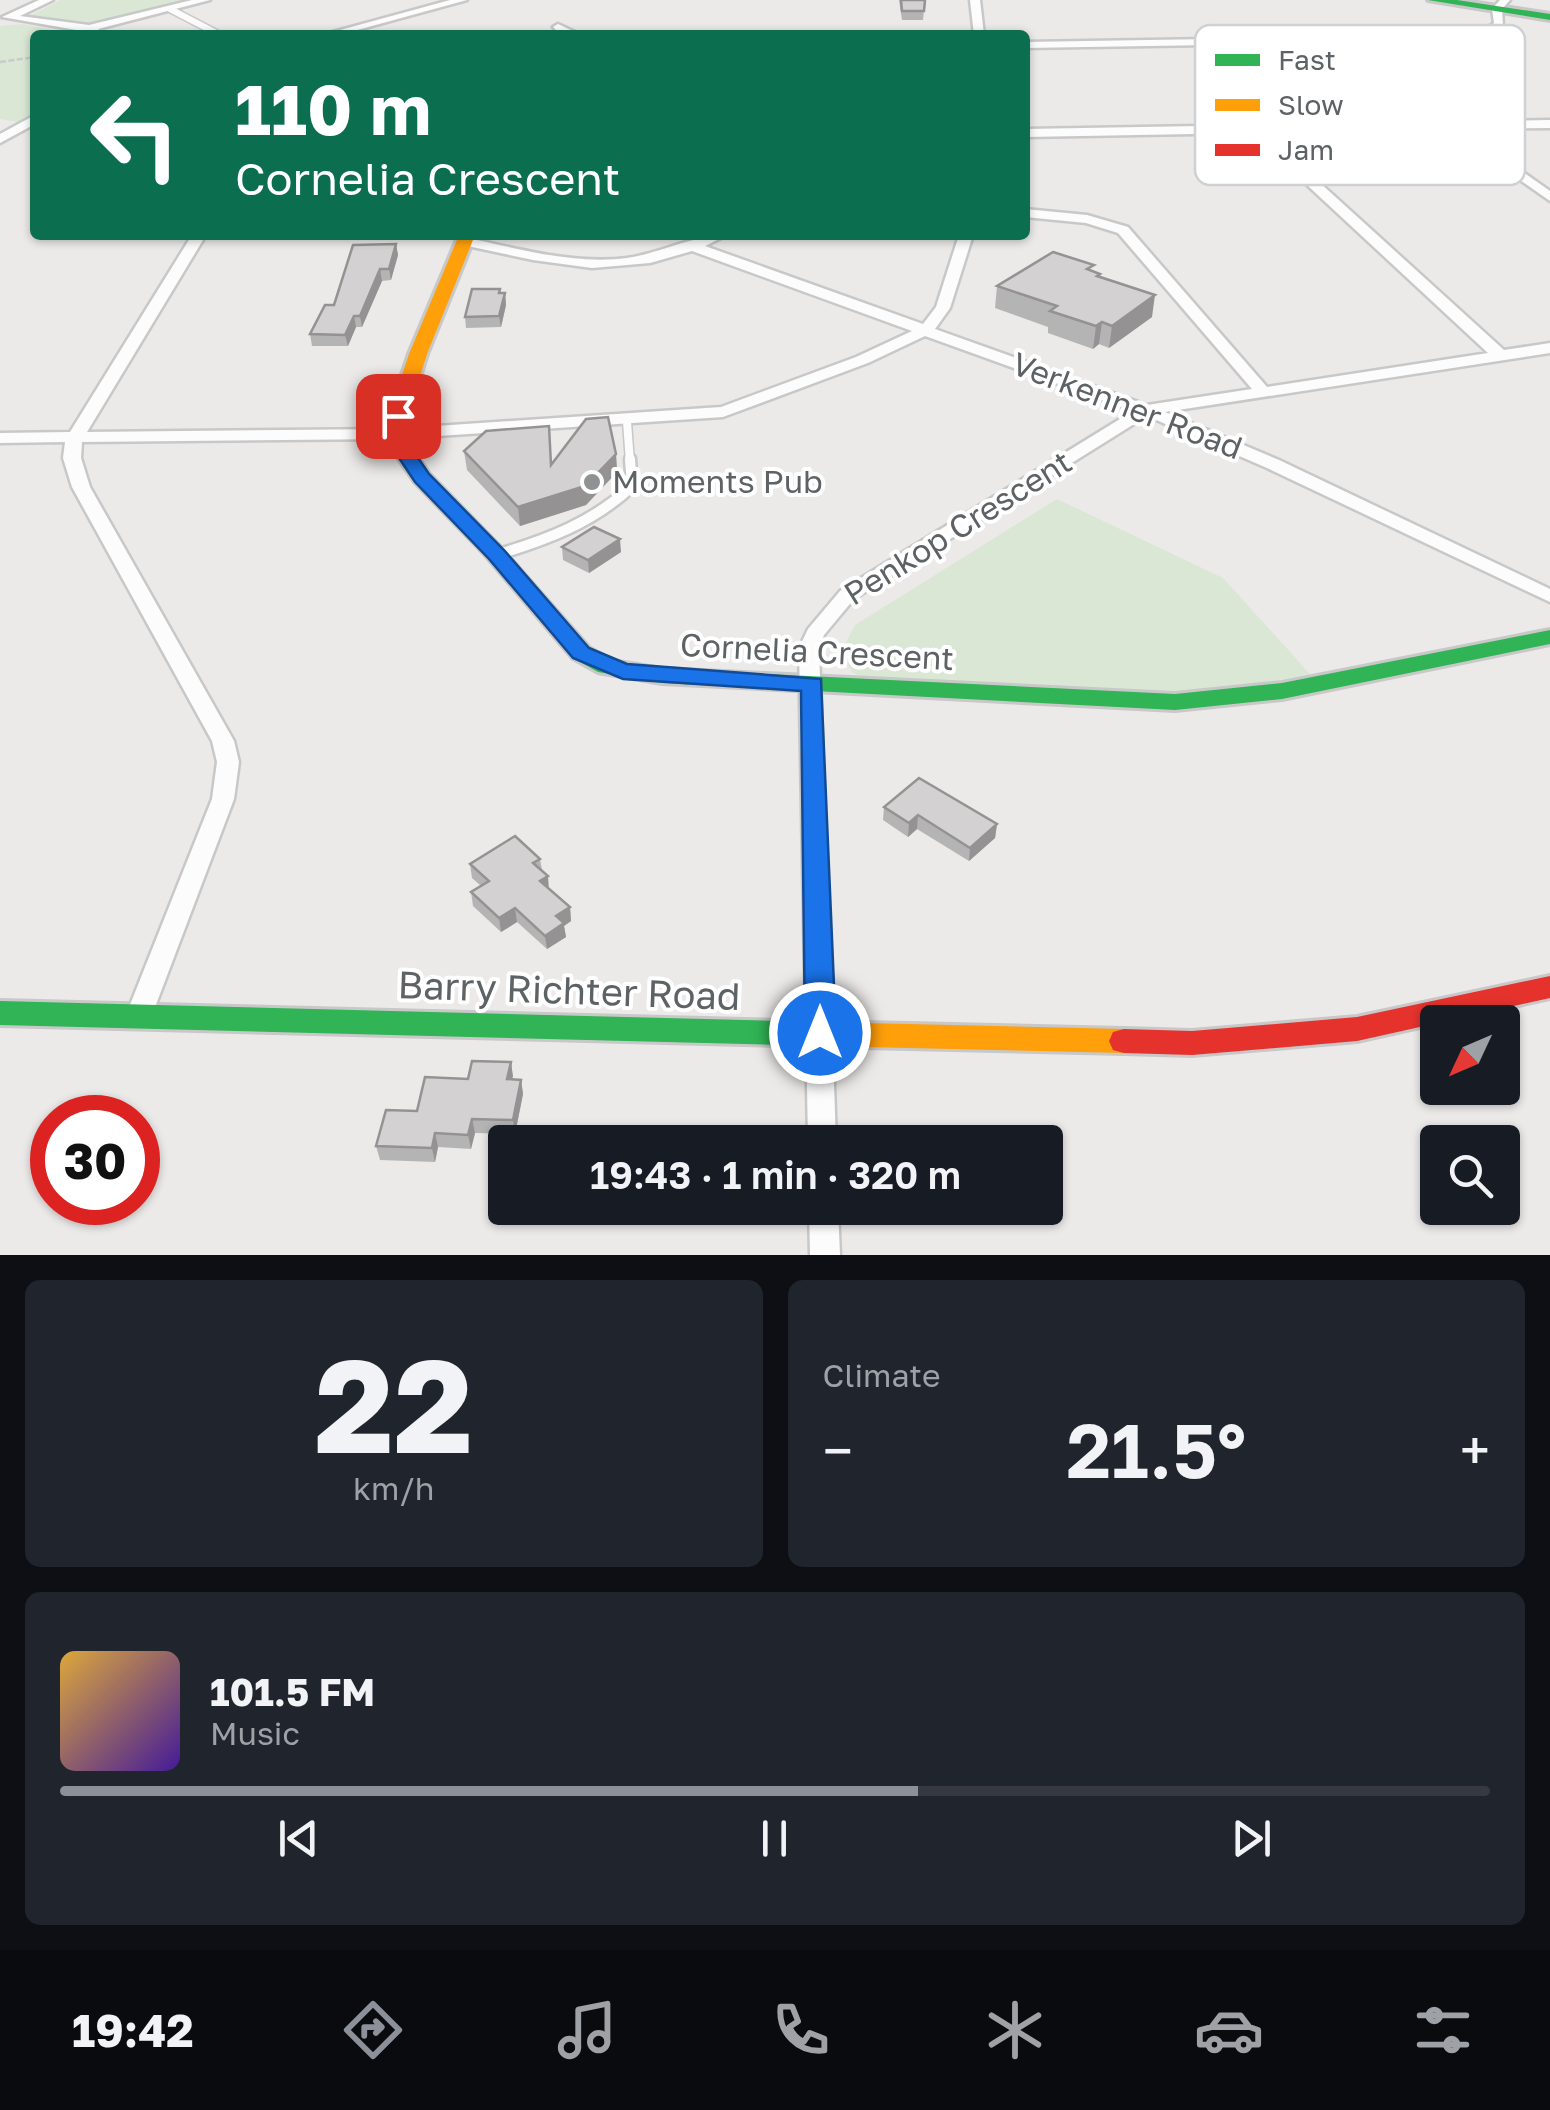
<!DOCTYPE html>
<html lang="en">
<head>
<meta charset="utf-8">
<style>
	:root { --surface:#171b24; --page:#20242c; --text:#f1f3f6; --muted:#9ea1a6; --line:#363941; --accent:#8c9099 }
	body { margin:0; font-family:"Golos Text",sans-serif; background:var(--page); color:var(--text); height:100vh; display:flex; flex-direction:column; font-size:38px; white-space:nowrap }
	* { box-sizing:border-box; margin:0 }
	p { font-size:32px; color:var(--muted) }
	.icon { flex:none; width:55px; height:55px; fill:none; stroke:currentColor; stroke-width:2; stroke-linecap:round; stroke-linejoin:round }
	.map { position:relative; height:1255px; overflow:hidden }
	.panel { display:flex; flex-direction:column; gap:25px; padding:25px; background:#0d0f14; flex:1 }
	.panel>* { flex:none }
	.hud { position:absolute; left:30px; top:30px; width:1000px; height:210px; border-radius:10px; box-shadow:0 2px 8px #0004; background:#0b6e4f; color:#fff; overflow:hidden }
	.needle { width:65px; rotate:226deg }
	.controls { position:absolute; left:1420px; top:1005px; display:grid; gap:20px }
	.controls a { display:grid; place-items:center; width:100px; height:100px; border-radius:10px; background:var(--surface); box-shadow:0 2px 8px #0004; font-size:50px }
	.speed { position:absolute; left:30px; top:1095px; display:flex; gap:20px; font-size:50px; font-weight:700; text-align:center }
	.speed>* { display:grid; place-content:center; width:130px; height:130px; border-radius:50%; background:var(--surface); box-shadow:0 2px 8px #0004; line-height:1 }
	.speed .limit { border:15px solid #d22; background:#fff; color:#111 }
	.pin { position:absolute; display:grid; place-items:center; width:85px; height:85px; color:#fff; margin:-42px; border-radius:20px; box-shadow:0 5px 15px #0006 }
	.me { position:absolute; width:110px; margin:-55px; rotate:0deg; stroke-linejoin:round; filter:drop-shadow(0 0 8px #0008) }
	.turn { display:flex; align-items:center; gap:35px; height:210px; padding:0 40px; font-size:45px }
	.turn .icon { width:130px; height:130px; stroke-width:2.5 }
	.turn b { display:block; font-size:70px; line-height:85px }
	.big { font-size:75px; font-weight:600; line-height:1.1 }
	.panel .card { flex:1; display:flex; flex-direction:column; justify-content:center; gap:15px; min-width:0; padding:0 35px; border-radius:15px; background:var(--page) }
	.panel .dial { align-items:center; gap:0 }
	.dial b { font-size:130px; line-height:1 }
	.song { display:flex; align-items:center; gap:30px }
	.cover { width:120px; height:120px; border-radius:15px; background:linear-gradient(135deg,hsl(40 70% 55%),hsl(260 70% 35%)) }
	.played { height:10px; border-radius:5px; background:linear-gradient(90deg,var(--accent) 60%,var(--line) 60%) }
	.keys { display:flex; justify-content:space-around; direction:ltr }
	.heat { display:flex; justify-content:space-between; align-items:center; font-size:55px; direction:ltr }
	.panel .tiles { flex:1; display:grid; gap:25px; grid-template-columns:1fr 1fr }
	.card:last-child { grid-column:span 2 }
	.trip { position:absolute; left:488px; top:1125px; width:575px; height:100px; border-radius:10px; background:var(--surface); box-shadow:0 2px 8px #0004; font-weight:600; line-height:100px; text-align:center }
	.tabs { display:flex; height:160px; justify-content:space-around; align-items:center; background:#090b0e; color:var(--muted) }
	.tabs .icon { width:70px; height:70px }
	.tabs .selected { color:var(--accent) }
	.tabs b { font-size:45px; color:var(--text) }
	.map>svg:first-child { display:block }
	.green { fill:#d9e7d4 }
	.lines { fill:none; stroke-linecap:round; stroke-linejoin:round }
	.lane-far2-casing { stroke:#c9c8c8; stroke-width:9 }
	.lane-far1-casing { stroke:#c9c8c8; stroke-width:11 }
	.lane-casing { stroke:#c9c8c8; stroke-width:15 }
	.street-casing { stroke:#c9c8c8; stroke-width:5 }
	.fast-casing { stroke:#c8c8c8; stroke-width:6 }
	.slow-casing { stroke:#c8c8c8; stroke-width:6 }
	.jam-casing { stroke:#c8c8c8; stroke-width:6 }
	.path { stroke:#c7ccc9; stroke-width:2.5; stroke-dasharray:6 2.5; stroke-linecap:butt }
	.lane-far2 { stroke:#fcfcfc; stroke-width:6 }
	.lane-far1 { stroke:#fcfcfc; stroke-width:8 }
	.lane { stroke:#fcfcfc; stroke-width:10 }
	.street { fill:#fcfcfc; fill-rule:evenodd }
	.fast { fill:#30b455; fill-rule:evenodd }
	.slow { fill:#ff9f0a; fill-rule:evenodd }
	.jam { fill:#e5322d; fill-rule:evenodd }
	.wall { fill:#b5b4b4 }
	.shaded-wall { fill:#949292 }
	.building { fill:#d3d1d1; stroke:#949292; stroke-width:2.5 }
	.route { fill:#1a73e8; stroke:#114b97; stroke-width:2.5 }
	.poi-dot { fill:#8f9293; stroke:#fff; stroke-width:4 }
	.labels { text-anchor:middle; stroke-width:8; stroke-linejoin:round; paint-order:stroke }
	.street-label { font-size:32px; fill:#5d6265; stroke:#fff }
	.poi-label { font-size:32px; fill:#5d6265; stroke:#fff; text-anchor:start }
	.near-street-label { font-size:38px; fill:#5d6265; stroke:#fff }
	.key { fill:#fff; stroke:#ced0d1; stroke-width:2.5 }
	.key-label { font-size:28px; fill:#5d6265 }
</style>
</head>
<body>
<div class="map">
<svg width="1550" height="1255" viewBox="0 0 1550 1255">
	<rect width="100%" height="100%" fill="#eceae8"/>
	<path class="green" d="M 60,0 L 196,0 C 148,11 80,39 32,15 Z
		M 23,24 L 77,35 L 35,35 L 35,114 L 18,122 L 0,119 L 0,26 Z
		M 1057,499 L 1223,578 L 1310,674 L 1188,698 L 875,684 L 852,672 L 840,654 L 855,625 Z"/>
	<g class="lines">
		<g class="lane-far2-casing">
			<path id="lane-far2" d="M 170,9 L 220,35"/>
		</g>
		<g class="lane-far1-casing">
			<path id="lane-far1" d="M 627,422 L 630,462"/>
		</g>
		<g class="lane-casing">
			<path id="lane" d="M 496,555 C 546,540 593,523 632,486 L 630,459"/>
		</g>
		<g class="street-casing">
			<path id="street" d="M 39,0 L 53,0 L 20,16 L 89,25 L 192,0 L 210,0 L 98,29 L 105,35 L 2,17 Z
				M 450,0 L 467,0 L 339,35 L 322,35 Z
				M 970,0 L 980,0 L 984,35 L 974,35 Z
				M 1500,0 L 1510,0 L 1502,9 L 1503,26 L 1489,37 L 1467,41 L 1025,48 L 1025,42 L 1467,35 L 1482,32 L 1494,23 L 1492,9 Z
				M 558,24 L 577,33 L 578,35 C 568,35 560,35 553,27 Z
				M 35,115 L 35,124 L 0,143 L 0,134 Z
				M 1550,120 L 1550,128 L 1462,129 L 1550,191 L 1550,201 L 1447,129 L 1265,133 L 1504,350 L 1550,343 L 1550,353 L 1165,412 L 1279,460 L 1550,589 L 1550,602 L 1267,468 L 1147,416 L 854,599 L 824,635 L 819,648 L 836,1142 L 808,1142 L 799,648 L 808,629 L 840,591 L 1133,411 L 925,336 L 868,363 L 723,417 L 392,439 L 82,442 L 81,458 L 90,487 L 234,741 L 239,762 L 234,799 L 152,1015 L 148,1022 L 139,1026 L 130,1022 L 126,1015 L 212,799 L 217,762 L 212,741 L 72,487 L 63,458 L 65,442 L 0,443 L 0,433 L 70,432 L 192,235 L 206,235 L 87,432 L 392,429 L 721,407 L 856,357 L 912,331 L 692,251 L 650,263 L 592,268 L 533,260 L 458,244 L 458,238 L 463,237 C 516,248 573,265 627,258 C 661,253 693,235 727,235 L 705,246 L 923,324 L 936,307 L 959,235 L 973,235 L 950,308 L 935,329 L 1147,405 L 1252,389 L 1118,233 L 1086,223 L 1025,217 L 1025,209 L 1087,215 L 1128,227 L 1267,387 L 1488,353 L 1251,133 L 1025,137 L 1025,129 Z
				M 809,1208 L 838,1208 L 840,1255 L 810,1255 Z"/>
		</g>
		<g class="fast-casing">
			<path id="fast" d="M 1428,0 L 1457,0 L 1550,14 L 1550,20 Z
				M 491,543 L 498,545 L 589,648 L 612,661 L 662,669 L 1175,694 L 1282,683 L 1550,630 L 1550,644 L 1282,699 L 1175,710 L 662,683 L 598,672 L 573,658 L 484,553 L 480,549 L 484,545 Z
				M 0,1001 L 820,1022 L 831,1025 L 835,1034 L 831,1043 L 820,1046 L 0,1025 Z"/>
		</g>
		<g class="slow-casing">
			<path id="slow" d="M 459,235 L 475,235 L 427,354 L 402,434 L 429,474 L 498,545 L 502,549 L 498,553 L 484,553 L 415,482 L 382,434 L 409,354 Z
				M 820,1022 L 1124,1029 L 1135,1032 L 1139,1041 L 1135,1050 L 1124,1053 L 820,1046 L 809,1043 L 805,1034 L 809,1025 Z"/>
		</g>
		<g class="jam-casing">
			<path id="jam" d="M 1550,976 L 1550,998 L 1357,1041 L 1192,1055 L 1124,1053 L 1113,1050 L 1109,1041 L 1113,1032 L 1124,1029 L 1192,1031 L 1357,1017 Z"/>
		</g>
		<path class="path" d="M 0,62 L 35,57"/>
		<use href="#lane-far2" class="lane-far2"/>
		<use href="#lane-far1" class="lane-far1"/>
		<use href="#lane" class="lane"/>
		<use href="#street" class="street"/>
		<use href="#fast" class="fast"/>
		<use href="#slow" class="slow"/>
		<use href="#jam" class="jam"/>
	</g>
	<path class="wall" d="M 899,0 L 925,0 L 923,20 L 902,20 Z
		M 396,244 L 398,255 L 391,280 L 382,281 L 362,327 L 356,327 L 348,346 L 312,346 L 310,334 L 334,305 Z
		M 1093,271 L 1152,317 L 1109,348 L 1099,344 L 1093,349 L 1048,333 L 1048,327 L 995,308 L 997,286 Z
		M 501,293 L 505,293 L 506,305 L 501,327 L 466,328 L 465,317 Z
		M 464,451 L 552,463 L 616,454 L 617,472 L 586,505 L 520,526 L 467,470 Z
		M 562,547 L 621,552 L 589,573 L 563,560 Z
		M 884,807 L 997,824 L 995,838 L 969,861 L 917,829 L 908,837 L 883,820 Z
		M 540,859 L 542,870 L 549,889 L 570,907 L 571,921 L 564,926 L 566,937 L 547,949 L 517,922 L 501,932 L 473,906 L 471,892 L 481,886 L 472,878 L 470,864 Z
		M 511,1062 L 512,1079 L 521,1080 L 523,1094 L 515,1134 L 475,1133 L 471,1149 L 438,1147 L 435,1162 L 380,1160 L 376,1146 L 417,1111 L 468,1079 Z"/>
	<path class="shaded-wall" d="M 396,244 L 398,255 L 391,280 L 389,269 Z
		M 380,269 L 382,281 L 362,327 L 360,316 Z
		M 505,293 L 506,305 L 501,327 L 499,316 Z
		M 1155,295 L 1152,317 L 1109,348 L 1112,326 Z
		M 354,316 L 356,327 L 348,346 L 345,335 Z
		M 1102,322 L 1099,344 L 1093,349 L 1096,326 Z
		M 616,454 L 617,472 L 586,505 L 520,526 L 518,507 Z
		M 620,539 L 621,552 L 589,573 L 588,560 Z
		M 918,815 L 917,829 L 908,837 L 909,823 Z
		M 997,824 L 995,838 L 969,861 L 970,848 Z
		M 548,876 L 549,890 L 540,881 Z
		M 570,907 L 571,921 L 564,926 L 566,937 L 547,949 L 545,936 L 556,916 Z
		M 515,908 L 517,922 L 501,932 L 499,918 Z
		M 511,1062 L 513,1076 L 509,1093 L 507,1079 Z
		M 521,1080 L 523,1094 L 515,1134 L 513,1120 Z
		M 472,1119 L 475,1133 L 471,1149 L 468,1135 Z
		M 435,1133 L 438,1147 L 435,1162 L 432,1148 Z"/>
	<path class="building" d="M 901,0 L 925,0 L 924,11 L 902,11 Z
		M 396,244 L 389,269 L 380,269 L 360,316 L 354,316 L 345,335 L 310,334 L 325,305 L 334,305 L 353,245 Z
		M 1053,252 L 1094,265 L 1087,269 L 1100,274 L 1097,276 L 1155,295 L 1112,326 L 1102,322 L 1096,326 L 1050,311 L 1057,306 L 997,286 Z
		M 472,289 L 500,289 L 499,293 L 505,293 L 499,316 L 465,317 Z
		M 608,417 L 616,454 L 585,486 L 518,507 L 464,451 L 486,431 L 549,426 L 551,465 L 586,419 Z
		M 594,527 L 620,539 L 588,560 L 562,547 Z
		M 919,778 L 997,824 L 970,848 L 918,815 L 909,823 L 884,807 Z
		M 515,836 L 540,859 L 533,863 L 548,876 L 540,881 L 570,907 L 556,916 L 564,923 L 545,936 L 515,908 L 499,918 L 471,892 L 489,881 L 470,864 Z
		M 472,1061 L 511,1062 L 507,1079 L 521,1080 L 513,1120 L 472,1119 L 468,1135 L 435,1133 L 432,1148 L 376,1146 L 386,1110 L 417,1111 L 425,1077 L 468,1079 Z"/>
	<path class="route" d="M 391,411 L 407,416 L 402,434 L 429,474 L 504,550 L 589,648 L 627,664 L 821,679 L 836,1033 L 831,1041 L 820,1045 L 810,1041 L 805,1033 L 801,691 L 623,679 L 573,658 L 489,559 L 415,482 L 383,434 Z"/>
	<circle class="poi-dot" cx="592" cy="482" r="10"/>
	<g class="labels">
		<g class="street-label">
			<text transform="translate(1127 406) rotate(21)" y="11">Verkenner Road</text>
			<text transform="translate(958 528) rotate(-32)" y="11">Penkop Crescent</text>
			<text transform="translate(817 652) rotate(3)" y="11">Cornelia Crescent</text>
		</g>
		<g class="poi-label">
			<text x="612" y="493">Moments Pub</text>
		</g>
		<g class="near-street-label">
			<text transform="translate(569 991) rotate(2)" y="13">Barry Richter Road</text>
		</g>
	</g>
	<rect x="1195" y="25" width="330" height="160" rx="15" class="key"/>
	<rect x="1215" y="54" width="45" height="12" fill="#30b455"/>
	<rect x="1215" y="99" width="45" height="12" fill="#ff9f0a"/>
	<rect x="1215" y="144" width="45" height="12" fill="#e5322d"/>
	<g class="key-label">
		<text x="1278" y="70">Fast</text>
		<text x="1278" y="115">Slow</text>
		<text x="1278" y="160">Jam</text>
	</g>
</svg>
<div class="controls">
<a><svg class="needle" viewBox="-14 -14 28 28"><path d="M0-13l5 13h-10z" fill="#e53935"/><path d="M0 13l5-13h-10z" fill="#9ea1a6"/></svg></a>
<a><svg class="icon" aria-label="search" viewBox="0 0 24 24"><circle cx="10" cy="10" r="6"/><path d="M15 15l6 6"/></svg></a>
</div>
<div class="speed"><div class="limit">30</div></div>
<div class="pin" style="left:398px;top:416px;background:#d93025"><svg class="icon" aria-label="arrive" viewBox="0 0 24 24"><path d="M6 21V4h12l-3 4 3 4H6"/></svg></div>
<svg class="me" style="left:820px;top:1033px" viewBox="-20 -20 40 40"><circle r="17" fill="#1a73e8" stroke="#fff" stroke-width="3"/><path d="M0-11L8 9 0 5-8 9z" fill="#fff"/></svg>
<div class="trip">19:43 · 1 min · 320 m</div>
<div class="hud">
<div class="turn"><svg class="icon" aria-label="left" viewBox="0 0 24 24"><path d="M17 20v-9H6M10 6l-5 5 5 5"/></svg><div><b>110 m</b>Cornelia Crescent</div></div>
</div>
</div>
<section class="panel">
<div class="tiles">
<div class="card dial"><b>22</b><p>km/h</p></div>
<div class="card"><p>Climate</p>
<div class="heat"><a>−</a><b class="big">21.5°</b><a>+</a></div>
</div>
<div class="card">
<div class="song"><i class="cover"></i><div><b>101.5 FM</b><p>Music</p></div></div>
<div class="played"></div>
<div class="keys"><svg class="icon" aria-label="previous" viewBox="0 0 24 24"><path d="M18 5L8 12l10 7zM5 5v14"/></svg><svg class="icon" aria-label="pause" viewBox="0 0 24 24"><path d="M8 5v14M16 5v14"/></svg><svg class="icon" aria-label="next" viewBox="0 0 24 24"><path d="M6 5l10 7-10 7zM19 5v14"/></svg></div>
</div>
</div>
</section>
<nav class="tabs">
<b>19:42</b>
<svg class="icon selected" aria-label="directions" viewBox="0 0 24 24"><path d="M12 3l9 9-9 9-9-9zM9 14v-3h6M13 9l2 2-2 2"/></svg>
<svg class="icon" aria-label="music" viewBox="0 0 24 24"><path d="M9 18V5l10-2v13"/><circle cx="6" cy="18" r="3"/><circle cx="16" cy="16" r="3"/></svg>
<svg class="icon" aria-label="phone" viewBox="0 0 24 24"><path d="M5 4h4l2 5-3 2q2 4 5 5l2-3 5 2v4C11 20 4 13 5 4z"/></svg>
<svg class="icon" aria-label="climate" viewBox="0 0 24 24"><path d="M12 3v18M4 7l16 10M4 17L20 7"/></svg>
<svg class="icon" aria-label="car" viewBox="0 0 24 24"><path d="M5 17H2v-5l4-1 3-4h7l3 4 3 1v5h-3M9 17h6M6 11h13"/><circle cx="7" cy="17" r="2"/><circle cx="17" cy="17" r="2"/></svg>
<svg class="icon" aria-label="filters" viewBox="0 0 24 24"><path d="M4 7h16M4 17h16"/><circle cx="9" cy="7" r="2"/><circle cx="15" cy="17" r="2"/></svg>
</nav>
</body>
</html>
